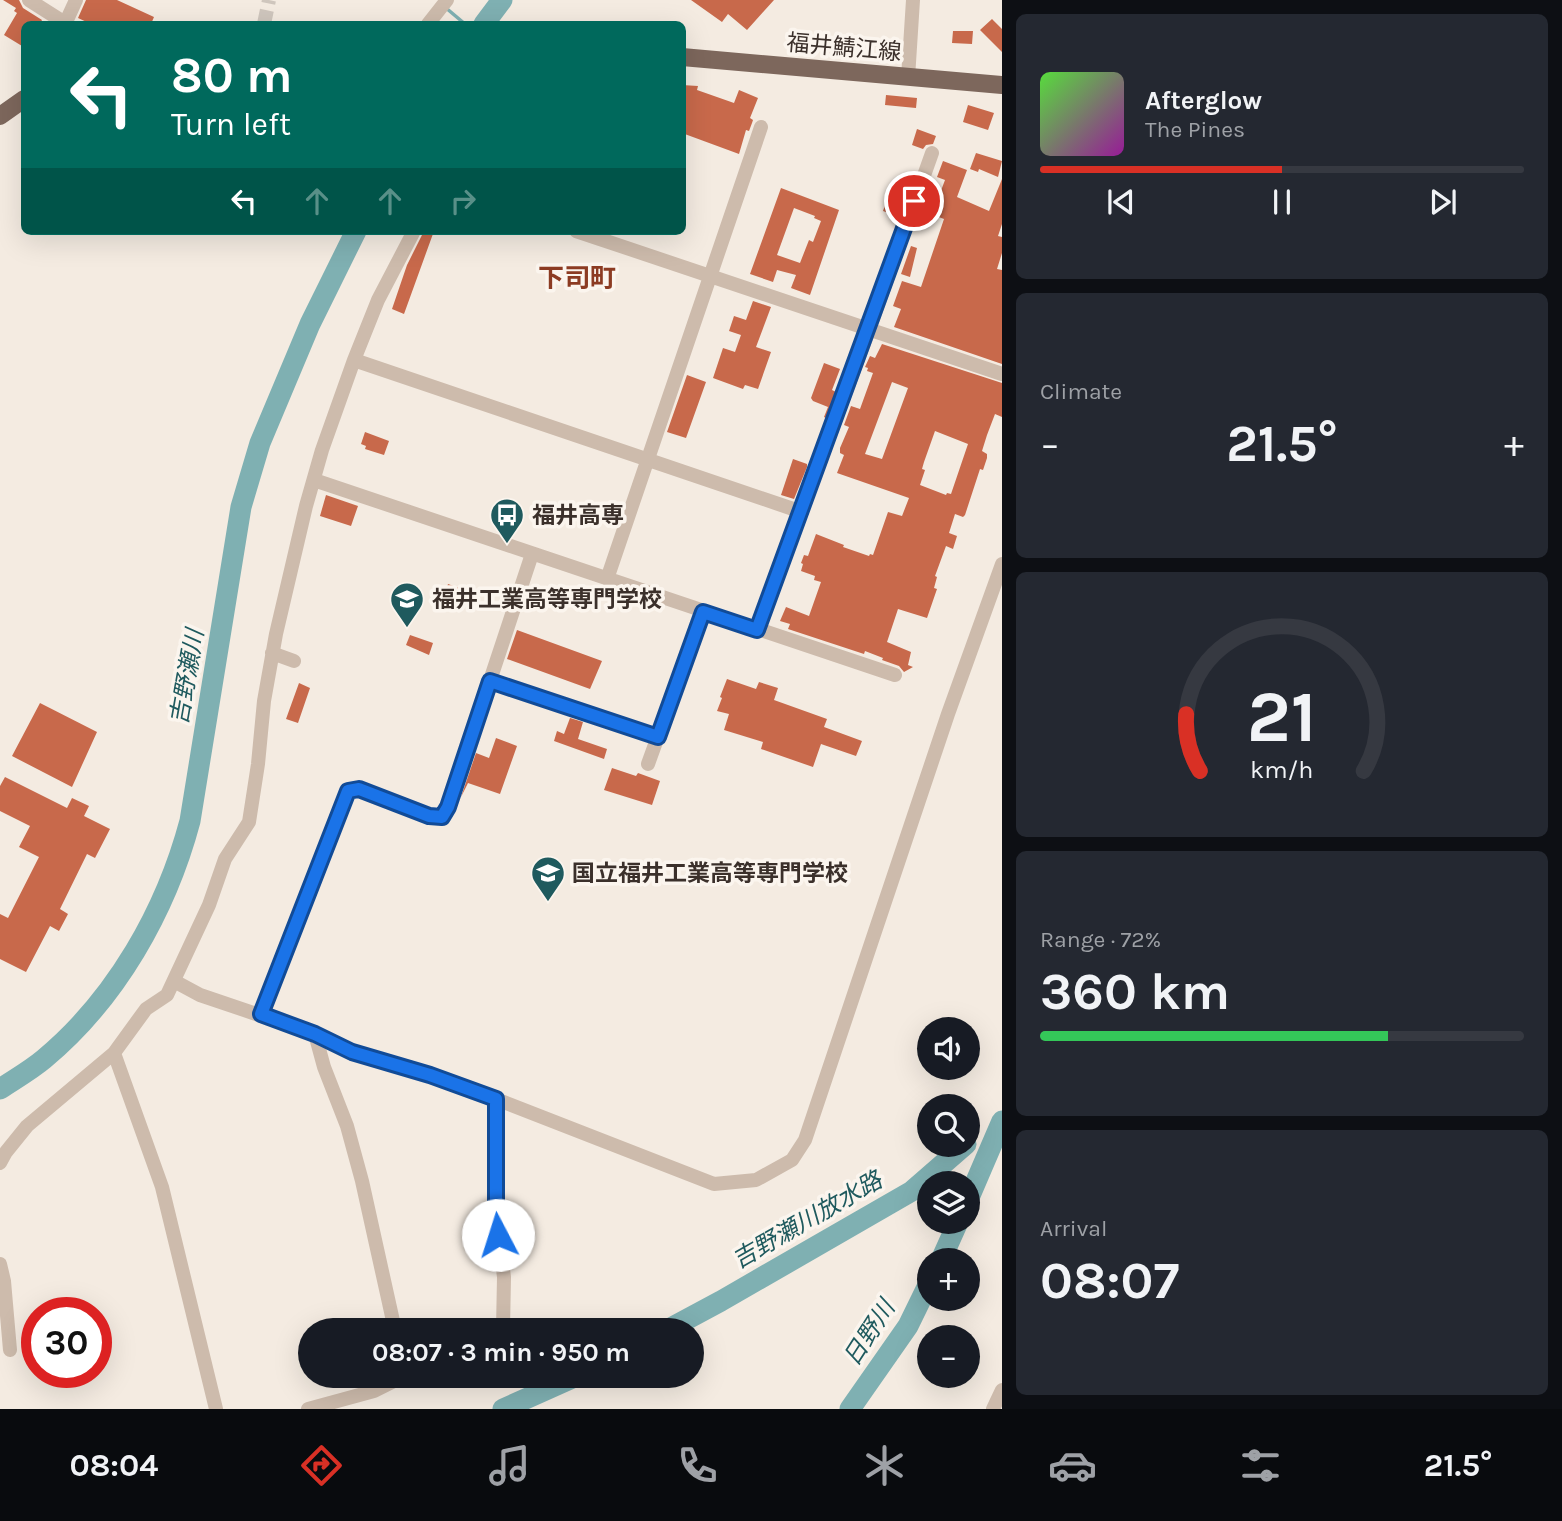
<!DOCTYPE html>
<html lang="en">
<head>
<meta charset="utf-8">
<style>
	:root { --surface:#171b24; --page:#242831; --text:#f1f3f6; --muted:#9ea1a6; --line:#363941; --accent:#d93025 }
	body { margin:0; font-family:Karla,"Noto Sans JP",sans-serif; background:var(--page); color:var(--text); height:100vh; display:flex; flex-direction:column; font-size:26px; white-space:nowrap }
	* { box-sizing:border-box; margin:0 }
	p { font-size:23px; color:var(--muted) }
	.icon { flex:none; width:38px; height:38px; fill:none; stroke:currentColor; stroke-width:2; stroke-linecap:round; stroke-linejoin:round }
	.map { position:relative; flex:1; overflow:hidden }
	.drawer { display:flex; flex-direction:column; gap:14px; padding:14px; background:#0d0f14; width:560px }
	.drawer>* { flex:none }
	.hud { position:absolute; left:21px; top:21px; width:665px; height:214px; border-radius:10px; box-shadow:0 7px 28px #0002; background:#00695c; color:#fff; overflow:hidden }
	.tools { position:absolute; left:917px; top:1017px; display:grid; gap:14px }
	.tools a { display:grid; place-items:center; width:63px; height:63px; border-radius:50%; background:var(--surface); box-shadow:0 7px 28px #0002; font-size:35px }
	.speed { position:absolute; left:21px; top:1297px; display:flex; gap:14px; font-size:35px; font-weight:700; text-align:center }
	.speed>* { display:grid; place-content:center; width:91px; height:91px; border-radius:50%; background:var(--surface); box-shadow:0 7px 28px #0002; line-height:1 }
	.speed .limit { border:10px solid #d22; background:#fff; color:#111 }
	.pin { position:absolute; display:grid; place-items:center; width:60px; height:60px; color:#fff; margin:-30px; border:4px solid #fff; border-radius:50%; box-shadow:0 2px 7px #0007 }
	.me { position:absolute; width:77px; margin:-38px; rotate:355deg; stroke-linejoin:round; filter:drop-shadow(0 0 5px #0008) }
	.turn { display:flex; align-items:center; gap:24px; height:147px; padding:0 35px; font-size:32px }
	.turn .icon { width:91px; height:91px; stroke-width:2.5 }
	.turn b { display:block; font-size:49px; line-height:60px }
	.lanes { display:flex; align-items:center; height:66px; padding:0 35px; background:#0003; justify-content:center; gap:35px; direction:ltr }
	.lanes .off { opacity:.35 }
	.big { font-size:52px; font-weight:700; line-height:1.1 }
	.drawer .card { flex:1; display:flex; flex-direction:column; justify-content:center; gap:10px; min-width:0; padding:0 24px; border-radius:10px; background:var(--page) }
	.drawer .dial { align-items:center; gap:0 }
	.dial svg { height:182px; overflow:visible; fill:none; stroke:var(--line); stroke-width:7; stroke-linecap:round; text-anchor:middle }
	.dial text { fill:var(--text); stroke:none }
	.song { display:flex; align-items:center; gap:21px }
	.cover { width:84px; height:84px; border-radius:10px; background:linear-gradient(135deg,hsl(110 70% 55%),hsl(300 70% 35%)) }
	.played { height:7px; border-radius:4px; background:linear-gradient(90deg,var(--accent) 50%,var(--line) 50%) }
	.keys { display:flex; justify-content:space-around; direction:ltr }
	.heat { display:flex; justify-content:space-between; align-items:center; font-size:38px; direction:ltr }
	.charge { height:10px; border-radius:5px; background:linear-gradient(90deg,#34c759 72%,var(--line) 0) }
	.trip { position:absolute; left:298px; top:1318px; width:406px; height:70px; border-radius:35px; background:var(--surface); box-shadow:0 7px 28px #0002; font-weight:700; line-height:70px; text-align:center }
	.tabs { display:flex; height:112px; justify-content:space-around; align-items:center; background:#090b0e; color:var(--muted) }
	.tabs .icon { width:49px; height:49px }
	.tabs .active { color:var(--accent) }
	.tabs b { font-size:32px; color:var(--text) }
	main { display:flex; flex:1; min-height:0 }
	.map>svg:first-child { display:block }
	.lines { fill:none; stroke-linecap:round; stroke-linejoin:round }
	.stream { stroke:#7fb0b2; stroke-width:3.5 }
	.river { stroke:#7fb0b2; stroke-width:21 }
	.building { fill:#c8694b; fill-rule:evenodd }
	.minor-tunnel { stroke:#cfc6bd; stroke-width:14; stroke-dasharray:14 7; stroke-linecap:butt }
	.minor { stroke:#cdbbac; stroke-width:14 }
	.major { stroke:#7d675c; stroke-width:18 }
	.route-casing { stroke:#114b97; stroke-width:18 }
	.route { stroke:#1a73e8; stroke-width:12 }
	.labels { text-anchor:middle; stroke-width:7; stroke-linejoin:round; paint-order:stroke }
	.street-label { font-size:23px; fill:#3b302b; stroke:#fbf5ee }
	.poi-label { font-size:23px; font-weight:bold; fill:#3b302b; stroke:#fbf5ee; text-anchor:start }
	.water-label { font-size:24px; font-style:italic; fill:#1f5a5e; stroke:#fbf5ee }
	.quarter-label { font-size:26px; font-weight:bold; fill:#8c3b22; stroke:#fbf5ee }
</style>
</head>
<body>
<main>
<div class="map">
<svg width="1002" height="1409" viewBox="0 0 1002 1409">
	<rect width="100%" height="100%" fill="#f4ebe1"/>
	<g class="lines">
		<path class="stream" d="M 446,8 L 465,24"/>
		<path class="river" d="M 484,24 L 502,0
			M 0,1089 C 15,1079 31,1070 44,1059 C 116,999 166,911 190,821 L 241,507 L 260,443 L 310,324 L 356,231
			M 968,1200 L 1002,1121
			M 941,1260 L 958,1222
			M 667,1330 L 721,1301 L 912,1191 L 966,1144
			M 503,1409 L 577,1376
			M 850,1409 L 908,1326 L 929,1283"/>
	</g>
	<path class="building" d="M 3,0 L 19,0 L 23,8 L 42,20 L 40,24 L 24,24 L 24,41 L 22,46 L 4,35 L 17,13 L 14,11 L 16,8 Z
		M 86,0 L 117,0 L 154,17 L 151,24 L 107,24 L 98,21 L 97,24 L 91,24 L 78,18 Z
		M 691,0 L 774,0 L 747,30 L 728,14 L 722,22 Z
		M 992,19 L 1002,29 L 1002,52 L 980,30 Z
		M 953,31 L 973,31 L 972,44 L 952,43 Z
		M 682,85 L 698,86 L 697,90 L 734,103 L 739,90 L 758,98 L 750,118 L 753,120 L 752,123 L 749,131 L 746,130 L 739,154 L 682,133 Z
		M 886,95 L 917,98 L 916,108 L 885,105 Z
		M 968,105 L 994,113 L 988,130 L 963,122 Z
		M 917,129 L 936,136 L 933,144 L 926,145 L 923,149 L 912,145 Z
		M 976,153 L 1002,161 L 998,177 L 979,169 L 978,172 L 970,169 Z
		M 943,161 L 967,170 L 957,197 L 989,211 L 1002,179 L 1002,224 L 998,236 L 1002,237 L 1002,253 L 997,269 L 1002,270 L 1002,364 L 894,327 L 901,309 L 893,306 L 902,281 L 921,287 L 944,219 L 928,213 L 933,199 L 935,199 L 937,195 L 939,196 L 945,180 L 937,177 Z
		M 781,188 L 839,210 L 810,295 L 791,288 L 796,275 L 777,270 L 773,282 L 750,274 ZM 794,208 L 815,216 L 814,218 L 821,221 L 813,242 L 809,240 L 800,263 L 777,255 Z
		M 889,194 L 905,200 L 898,221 L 893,219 L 894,215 L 883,211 Z
		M 424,231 L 434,231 L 404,314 L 392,309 L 407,265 Z
		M 911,246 L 917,248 L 910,277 L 901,274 Z
		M 753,301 L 771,307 L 756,347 L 771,352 L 758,389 L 745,385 L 743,389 L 713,378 L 723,348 L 735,352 L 741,335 L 729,331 L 734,316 L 746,320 Z
		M 882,344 L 1002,383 L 1002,417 L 995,414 L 987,435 L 982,451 L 987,454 L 987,458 L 983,470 L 980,469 L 965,515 L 963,517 L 955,514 L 949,533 L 957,536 L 953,549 L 946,546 L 935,576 L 937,577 L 934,588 L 937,589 L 927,618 L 898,609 L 887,642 L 911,652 L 908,665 L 913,667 L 904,672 L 899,666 L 882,660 L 883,658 L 865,651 L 864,654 L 788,629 L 790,624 L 780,621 L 786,607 L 809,616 L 821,582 L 814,580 L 815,576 L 801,571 L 803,564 L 801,563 L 804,555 L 808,556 L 816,534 L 844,545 L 843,547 L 869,556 L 870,554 L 873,555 L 888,512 L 902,516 L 909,498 L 837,473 L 844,455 L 840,453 L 840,448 L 849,427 L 844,425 L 851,406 L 860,409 L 873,373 L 867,371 L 868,368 L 865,367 L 870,356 L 875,358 ZM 892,382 L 908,388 L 882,459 L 865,454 ZM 935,431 L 968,444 L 951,494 L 947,493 L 946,495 L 920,485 L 925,470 L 922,469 L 924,462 Z
		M 824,363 L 840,369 L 832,390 L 836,392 L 826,418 L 824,417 L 828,407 L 813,401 L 811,398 Z
		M 687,375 L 706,382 L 686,438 L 667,432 Z
		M 365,432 L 389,441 L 384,455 L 365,449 L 366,446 L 361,444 Z
		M 793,459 L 807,464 L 807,467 L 794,499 L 781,495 Z
		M 326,495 L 358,506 L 351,526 L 320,516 Z
		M 448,584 L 476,594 L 473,604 L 445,593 Z
		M 517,630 L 602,661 L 590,689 L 507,659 Z
		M 410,635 L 433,643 L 429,655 L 406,645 Z
		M 727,679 L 756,689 L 759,682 L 778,688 L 774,700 L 827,719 L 824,727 L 862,741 L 856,756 L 821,744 L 813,767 L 761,749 L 763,742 L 724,730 L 729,714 L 717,711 L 722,698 L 720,697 Z
		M 299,683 L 310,688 L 298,723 L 286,719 Z
		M 40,703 L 97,732 L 72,787 L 12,756 Z
		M 570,718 L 583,722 L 578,739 L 607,749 L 604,759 L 554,741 L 557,731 L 564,734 Z
		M 496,738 L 517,746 L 500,794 L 468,783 L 461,797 L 476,753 L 489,758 Z
		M 612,768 L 636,776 L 638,773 L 660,781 L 652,805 L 604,790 Z
		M 5,777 L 67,808 L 72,798 L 89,806 L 84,816 L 110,829 L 95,858 L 87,854 L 60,909 L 68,914 L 59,931 L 50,926 L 26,972 L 0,959 L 0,914 L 8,918 L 39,857 L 19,847 L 30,826 L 0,811 L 0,786 Z"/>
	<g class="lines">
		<path class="minor-tunnel" d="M 264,24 L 269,0"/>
		<path class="minor" d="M 29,0 L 65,23
			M 65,24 L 76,0
			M 428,24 L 447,0
			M 908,78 L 913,0
			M 576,231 L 1002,374
			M 354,360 L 802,512
			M 314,480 L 895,675
			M 607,579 L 761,127
			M 757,630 L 869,330 L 932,153
			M 272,653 L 294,661
			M 490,681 L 658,737
			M 648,764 L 703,612
			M 174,981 L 200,995 L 315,1034 L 352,1052 L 430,1075 L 496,1099 L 714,1184 L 756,1180 L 792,1160 L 805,1140 L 948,714 L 1002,564
			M 261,1014 L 348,791 L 359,789 L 429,816 L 442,817 L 448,807 L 532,554
			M 315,1034 L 324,1067 L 347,1126 L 362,1181 L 395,1330
			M 114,1053 L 162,1187 L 216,1409
			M 496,1099 L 496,1213 L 504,1277 L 503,1329 L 500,1330
			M 0,1163 L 6,1152 L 27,1126 L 114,1053 L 146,1009 L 167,995 L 209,905 L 225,859 L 249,822 L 258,764 L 264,701 L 276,634 L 306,506 L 322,450 L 354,360 L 378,300 L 414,231
			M 0,1264 L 4,1281 L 10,1350
			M 308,1409 L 374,1391 L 404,1376
			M 993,1409 L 1002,1390"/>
		<path class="major" d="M 682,57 L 1002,85
			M 0,116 L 24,99"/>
	</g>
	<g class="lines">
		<g class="route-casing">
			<path id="route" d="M 498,1235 L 496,1213 L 496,1099 L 430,1075 L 352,1052 L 315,1034 L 261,1014 L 348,791 L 359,789 L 429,816 L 442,817 L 448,807 L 490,681 L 658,737 L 703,612 L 757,630 L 914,201"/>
		</g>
		<use href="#route" class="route"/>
	</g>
	<defs>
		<g id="bus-pin" transform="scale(1.75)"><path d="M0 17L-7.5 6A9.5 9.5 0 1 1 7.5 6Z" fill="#1f5a5e" stroke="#fbf5ee"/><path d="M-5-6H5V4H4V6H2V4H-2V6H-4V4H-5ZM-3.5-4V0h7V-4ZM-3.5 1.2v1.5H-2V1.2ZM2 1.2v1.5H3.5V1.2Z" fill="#fff"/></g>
		<g id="university-pin" transform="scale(1.75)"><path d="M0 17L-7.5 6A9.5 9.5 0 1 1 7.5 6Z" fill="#1f5a5e" stroke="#fbf5ee"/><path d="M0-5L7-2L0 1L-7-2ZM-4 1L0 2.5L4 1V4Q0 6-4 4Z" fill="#fff"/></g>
	</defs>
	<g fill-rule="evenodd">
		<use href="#bus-pin" x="507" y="515"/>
		<use href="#university-pin" x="407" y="599"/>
		<use href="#university-pin" x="548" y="873"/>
	</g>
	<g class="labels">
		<g class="street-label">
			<text transform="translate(844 47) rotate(5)" y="8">福井鯖江線</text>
		</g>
		<g class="poi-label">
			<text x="532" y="523">福井高専</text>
			<text x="432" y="607">福井工業高等専門学校</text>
			<text x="572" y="881">国立福井工業高等専門学校</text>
		</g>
		<g class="water-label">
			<text transform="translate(187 677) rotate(-80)" y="8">吉野瀬川</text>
			<text transform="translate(807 1220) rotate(-30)" y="8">吉野瀬川放水路</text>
			<text transform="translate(869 1333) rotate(-57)" y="8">日野川</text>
		</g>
		<g class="quarter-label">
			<text x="577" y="287">下司町</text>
		</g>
	</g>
</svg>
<div class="tools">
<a><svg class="icon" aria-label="sound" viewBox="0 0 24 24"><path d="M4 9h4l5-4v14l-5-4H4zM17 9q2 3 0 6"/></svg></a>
<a><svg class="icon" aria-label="search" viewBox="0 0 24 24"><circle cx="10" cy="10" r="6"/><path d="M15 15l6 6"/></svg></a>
<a><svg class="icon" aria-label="layers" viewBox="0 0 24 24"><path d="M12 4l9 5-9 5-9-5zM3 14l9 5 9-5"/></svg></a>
<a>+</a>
<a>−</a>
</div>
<div class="speed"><div class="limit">30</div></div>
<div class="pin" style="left:914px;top:201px;background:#d93025"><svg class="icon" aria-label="arrive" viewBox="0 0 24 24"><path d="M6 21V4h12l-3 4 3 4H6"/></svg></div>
<svg class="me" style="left:498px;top:1235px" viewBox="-20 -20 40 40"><circle r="19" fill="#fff"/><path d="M0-13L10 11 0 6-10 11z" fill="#1a73e8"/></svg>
<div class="trip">08:07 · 3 min · 950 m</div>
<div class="hud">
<div class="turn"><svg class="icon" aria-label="left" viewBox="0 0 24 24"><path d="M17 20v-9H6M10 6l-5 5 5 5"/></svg><div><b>80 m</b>Turn left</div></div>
<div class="lanes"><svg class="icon" aria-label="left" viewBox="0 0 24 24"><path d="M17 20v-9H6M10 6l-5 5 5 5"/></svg><svg class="icon off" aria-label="ahead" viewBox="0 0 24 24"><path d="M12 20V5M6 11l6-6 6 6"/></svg><svg class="icon off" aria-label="ahead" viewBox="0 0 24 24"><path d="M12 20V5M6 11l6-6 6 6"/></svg><svg class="icon off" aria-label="right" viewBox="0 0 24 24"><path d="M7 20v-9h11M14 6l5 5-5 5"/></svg></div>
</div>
</div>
<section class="drawer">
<div class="card">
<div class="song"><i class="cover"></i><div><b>Afterglow</b><p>The Pines</p></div></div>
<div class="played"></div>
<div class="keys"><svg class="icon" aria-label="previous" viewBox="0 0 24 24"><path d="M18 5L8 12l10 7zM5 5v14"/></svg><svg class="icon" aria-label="pause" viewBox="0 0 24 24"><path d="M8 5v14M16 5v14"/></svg><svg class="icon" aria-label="next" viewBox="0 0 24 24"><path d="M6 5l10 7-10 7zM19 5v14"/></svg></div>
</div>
<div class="card"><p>Climate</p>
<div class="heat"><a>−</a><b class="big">21.5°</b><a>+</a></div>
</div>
<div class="card dial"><svg viewBox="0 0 100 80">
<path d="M14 69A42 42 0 1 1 86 69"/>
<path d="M14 69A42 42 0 0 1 8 44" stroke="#d93025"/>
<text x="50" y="56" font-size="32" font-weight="700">21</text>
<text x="50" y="72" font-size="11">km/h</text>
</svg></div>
<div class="card"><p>Range · 72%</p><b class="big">360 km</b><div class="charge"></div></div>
<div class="card"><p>Arrival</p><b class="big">08:07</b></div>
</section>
</main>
<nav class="tabs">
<b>08:04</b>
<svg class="icon active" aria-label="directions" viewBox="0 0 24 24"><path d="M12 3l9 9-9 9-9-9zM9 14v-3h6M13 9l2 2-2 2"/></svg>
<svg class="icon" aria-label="music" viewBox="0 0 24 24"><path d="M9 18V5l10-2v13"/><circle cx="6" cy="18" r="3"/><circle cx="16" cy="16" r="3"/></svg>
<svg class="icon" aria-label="phone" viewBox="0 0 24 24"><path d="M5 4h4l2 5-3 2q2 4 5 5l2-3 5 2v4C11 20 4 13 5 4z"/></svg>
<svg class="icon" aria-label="climate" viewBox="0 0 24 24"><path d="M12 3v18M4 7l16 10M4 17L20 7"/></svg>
<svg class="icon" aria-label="car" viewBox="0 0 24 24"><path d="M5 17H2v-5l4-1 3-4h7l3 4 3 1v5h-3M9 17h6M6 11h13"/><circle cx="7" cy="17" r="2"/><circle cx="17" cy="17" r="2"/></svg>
<svg class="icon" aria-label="filters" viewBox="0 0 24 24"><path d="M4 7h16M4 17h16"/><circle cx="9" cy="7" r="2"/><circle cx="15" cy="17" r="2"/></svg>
<b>21.5°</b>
</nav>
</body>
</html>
